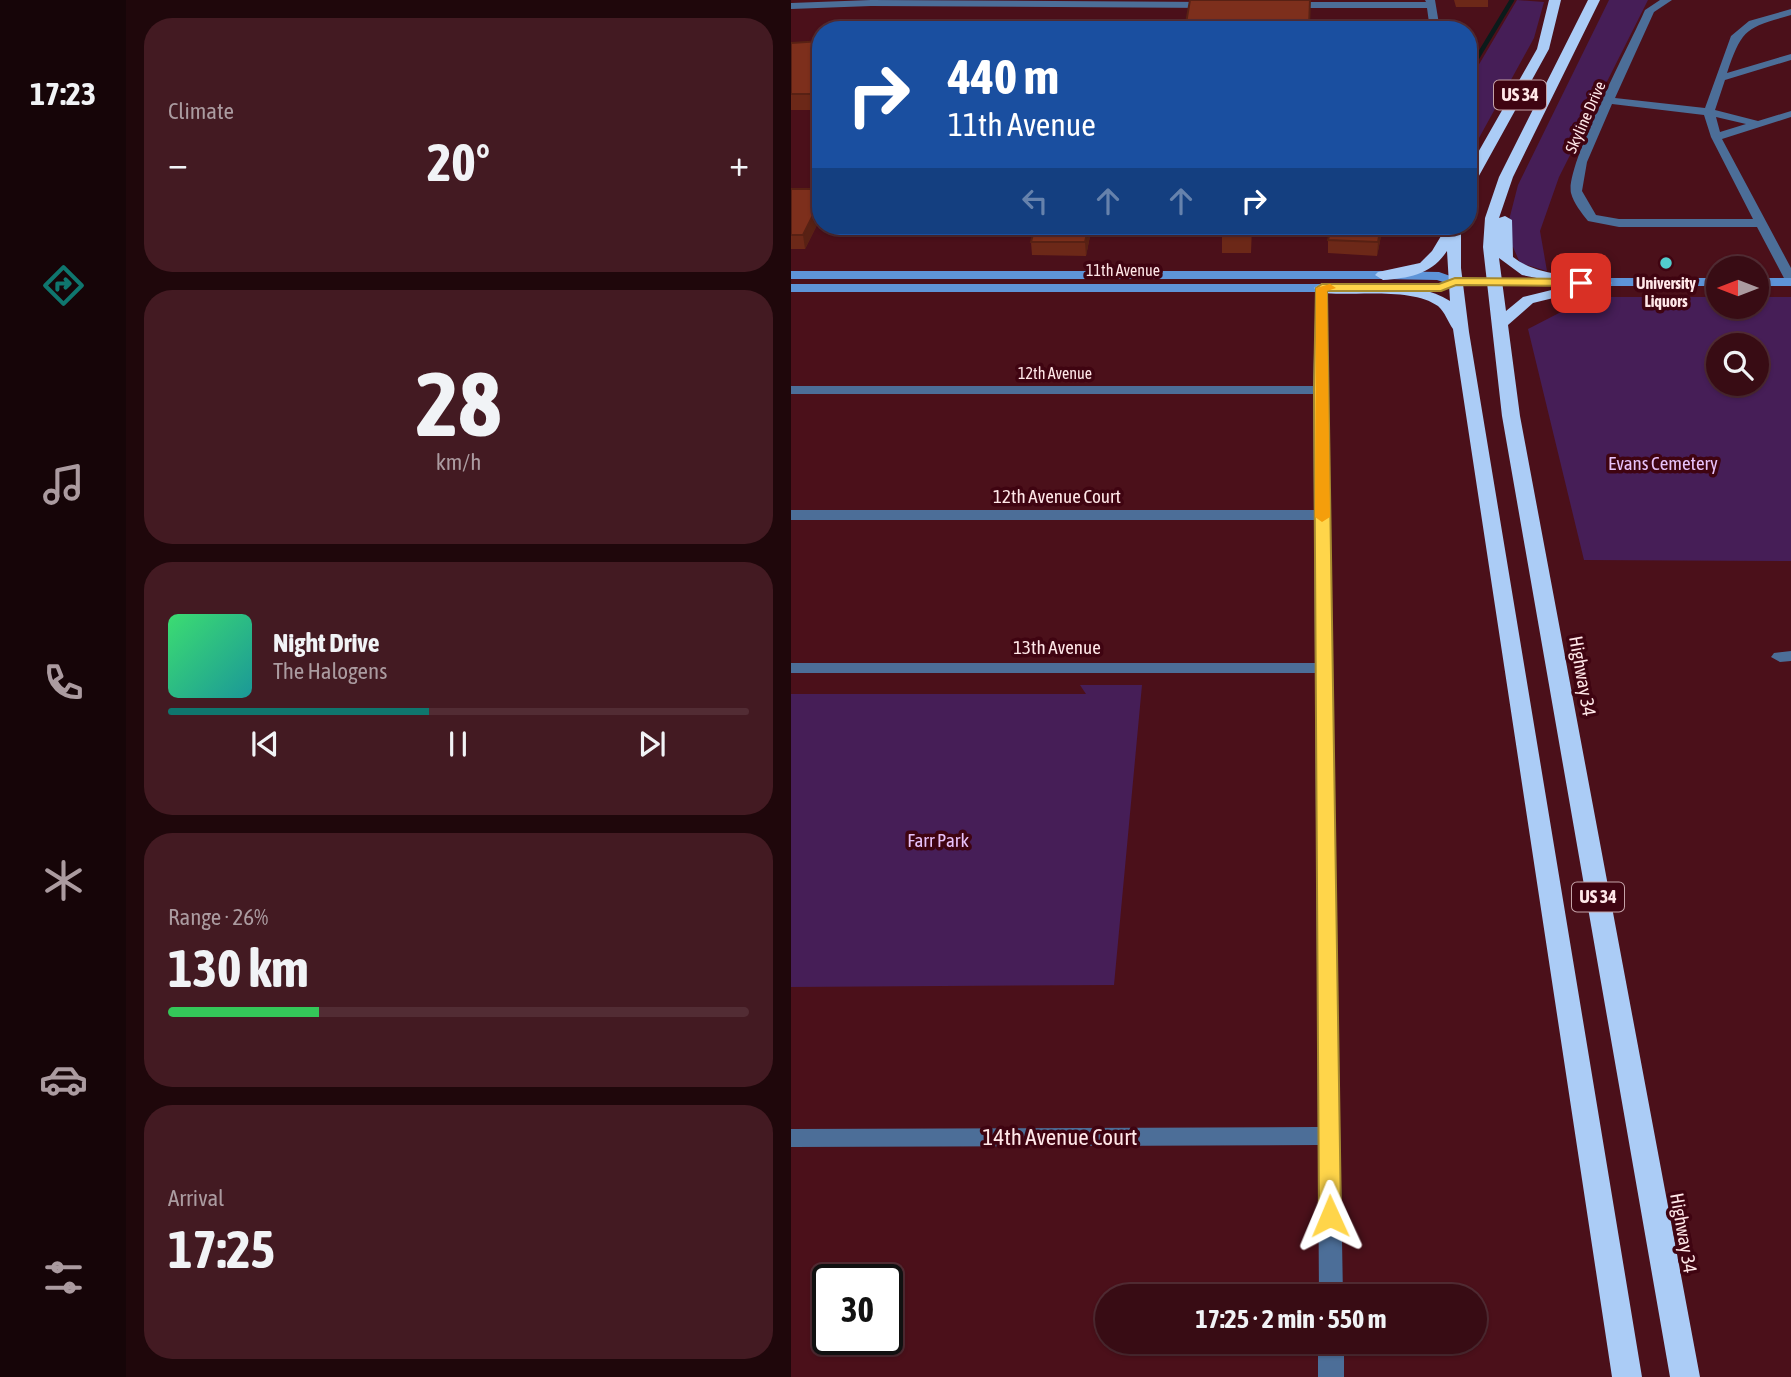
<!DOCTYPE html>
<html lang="en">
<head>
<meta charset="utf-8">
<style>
	:root { --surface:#380c14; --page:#431a22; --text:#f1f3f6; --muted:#ab9ba0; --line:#522c34; --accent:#0f766e }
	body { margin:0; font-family:"Asap Condensed",sans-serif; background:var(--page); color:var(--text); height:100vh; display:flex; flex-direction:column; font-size:26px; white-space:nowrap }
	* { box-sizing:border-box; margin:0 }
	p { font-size:23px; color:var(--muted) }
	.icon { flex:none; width:38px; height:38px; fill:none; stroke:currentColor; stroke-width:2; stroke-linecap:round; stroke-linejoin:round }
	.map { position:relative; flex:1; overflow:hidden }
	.drawer { display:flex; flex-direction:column; gap:18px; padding:18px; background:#1f070b; width:665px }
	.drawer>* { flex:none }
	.banner { position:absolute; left:21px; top:21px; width:665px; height:214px; border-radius:28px; box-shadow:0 2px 5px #0004,0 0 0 2px var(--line); background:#1a4fa0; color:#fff; overflow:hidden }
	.needle { width:46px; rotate:270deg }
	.fabs { position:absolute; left:915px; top:256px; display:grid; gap:14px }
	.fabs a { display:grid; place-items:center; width:63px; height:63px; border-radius:50%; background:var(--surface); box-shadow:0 2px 5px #0004,0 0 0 2px var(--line); font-size:35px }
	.speed { position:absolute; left:21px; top:1264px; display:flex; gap:14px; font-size:35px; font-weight:700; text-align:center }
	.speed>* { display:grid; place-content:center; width:91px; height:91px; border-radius:50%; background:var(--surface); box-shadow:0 2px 5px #0004,0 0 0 2px var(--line); line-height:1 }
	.speed .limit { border:4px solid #111; border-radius:10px; background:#fff; color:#111 }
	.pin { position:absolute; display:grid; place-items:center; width:60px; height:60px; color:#fff; margin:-30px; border-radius:14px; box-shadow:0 4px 10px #0006 }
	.me { position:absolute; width:77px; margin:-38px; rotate:359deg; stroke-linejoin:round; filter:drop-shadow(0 0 5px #0008) }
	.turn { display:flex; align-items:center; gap:24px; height:147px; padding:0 21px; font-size:32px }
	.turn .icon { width:91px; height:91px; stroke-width:2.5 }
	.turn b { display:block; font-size:49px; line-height:60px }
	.lanes { display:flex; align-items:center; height:66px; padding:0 21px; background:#0003; justify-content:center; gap:35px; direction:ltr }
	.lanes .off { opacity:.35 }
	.big { font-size:52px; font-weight:700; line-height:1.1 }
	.drawer .widget { flex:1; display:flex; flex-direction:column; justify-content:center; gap:10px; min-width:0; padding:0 24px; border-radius:28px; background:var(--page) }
	.drawer .dial { align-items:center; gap:0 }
	.dial b { font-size:91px; line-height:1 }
	.song { display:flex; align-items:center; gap:21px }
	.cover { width:84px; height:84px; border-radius:10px; background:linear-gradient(135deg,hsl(140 70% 55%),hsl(180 70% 35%)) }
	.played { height:7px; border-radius:4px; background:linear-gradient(90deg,var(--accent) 45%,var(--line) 45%) }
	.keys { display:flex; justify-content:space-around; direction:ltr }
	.heat { display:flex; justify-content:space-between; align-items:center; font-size:38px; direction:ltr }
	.charge { height:10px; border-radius:5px; background:linear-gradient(90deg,#34c759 26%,var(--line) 0) }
	.trip { position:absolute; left:304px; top:1284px; width:392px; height:70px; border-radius:35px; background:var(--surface); box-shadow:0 2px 5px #0004,0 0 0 2px var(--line); font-weight:700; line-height:70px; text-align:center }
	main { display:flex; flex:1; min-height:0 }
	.tab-bar { display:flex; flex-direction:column; width:126px; justify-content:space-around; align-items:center; background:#160508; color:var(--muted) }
	.tab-bar .icon { width:49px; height:49px }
	.tab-bar .active { color:var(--accent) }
	.tab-bar b { font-size:32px; color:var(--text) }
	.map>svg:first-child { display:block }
	.green { fill:#461e57; fill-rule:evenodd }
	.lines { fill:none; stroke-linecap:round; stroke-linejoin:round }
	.stream { stroke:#0b1b1b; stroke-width:4.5 }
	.street { fill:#4c6e98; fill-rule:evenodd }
	.secondary { fill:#5e94d8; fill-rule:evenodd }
	.highway { fill:#abccf6; fill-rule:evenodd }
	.wall { fill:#6c2818 }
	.shaded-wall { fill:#582114 }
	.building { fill:#7d2f1c; stroke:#582114; stroke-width:2 }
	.route { fill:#ffd54a; stroke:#a68a30; stroke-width:2 }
	.slow { fill:#f59e0b }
	.poi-dot { fill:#52cdcd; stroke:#3f0411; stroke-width:2.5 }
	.labels { text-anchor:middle; stroke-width:7; stroke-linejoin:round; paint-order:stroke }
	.far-street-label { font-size:16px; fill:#ffe7e8; stroke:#3f0411 }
	.far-poi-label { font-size:16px; font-weight:bold; fill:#ffe7e8; stroke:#3f0411 }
	.shield { fill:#3f0411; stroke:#c5a3a8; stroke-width:2 }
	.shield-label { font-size:18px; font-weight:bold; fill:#ffe7e8 }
	.park-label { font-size:19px; fill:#e8c2fa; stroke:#3f0411 }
	.street-label { font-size:19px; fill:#ffe7e8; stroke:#3f0411 }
	.near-street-label { font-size:23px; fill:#ffe7e8; stroke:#3f0411 }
</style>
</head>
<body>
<main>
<nav class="tab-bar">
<b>17:23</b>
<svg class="icon active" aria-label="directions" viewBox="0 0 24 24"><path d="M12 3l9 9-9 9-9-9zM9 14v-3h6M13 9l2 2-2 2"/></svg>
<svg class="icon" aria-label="music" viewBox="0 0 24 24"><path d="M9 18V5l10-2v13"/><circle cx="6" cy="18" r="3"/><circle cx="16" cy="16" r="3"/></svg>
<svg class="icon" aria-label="phone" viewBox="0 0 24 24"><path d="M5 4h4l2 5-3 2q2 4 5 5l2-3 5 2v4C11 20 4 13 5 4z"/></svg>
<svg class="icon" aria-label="climate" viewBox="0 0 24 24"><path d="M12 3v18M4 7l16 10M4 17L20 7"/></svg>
<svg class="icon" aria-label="car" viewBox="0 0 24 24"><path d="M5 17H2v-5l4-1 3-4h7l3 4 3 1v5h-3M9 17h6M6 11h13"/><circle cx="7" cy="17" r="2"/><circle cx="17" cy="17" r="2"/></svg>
<svg class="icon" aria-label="filters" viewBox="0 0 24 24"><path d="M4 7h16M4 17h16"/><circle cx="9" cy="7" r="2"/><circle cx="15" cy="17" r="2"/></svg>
</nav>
<section class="drawer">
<div class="widget"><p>Climate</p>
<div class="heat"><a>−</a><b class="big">20°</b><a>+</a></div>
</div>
<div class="widget dial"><b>28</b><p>km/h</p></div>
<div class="widget">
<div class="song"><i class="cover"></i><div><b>Night Drive</b><p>The Halogens</p></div></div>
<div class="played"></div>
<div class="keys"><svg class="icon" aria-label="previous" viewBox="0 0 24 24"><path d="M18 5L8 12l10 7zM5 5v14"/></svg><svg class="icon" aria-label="pause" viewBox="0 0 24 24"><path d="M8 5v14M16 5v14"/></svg><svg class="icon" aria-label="next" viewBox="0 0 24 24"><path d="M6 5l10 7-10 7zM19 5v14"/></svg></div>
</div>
<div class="widget"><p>Range · 26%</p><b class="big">130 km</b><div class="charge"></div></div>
<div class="widget"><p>Arrival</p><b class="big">17:25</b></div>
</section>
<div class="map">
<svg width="1000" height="1377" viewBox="0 0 1000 1377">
	<rect width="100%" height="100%" fill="#4b101a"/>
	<path class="green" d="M 726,0 L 753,2 L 743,38 L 677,158 L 677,83 Z
		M 818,0 L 857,0 L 768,177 L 749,231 L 756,271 L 729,263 L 722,247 L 718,246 L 718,220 L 727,185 Z
		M 799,297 L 927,297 L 928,306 L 966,306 L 966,297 L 1000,297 L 1000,561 L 793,560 L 737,329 ZM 928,345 L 966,345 L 966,383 L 928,383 Z
		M 289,685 L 351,685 L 323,985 L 0,987 L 0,694 L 295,694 Z"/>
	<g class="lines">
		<path class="stream" d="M 677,73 L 721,0"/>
		<path class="street" d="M 80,0 L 420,2 L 425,5 L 420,8 L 80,6 L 0,9 L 0,3 Z
			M 634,0 L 644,0 L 649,30 L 639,30 L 636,8 L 497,8 L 492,5 L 497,2 L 635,2 Z
			M 869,0 L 881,0 L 863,12 L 824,98 L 914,108 L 940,36 L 958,21 L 1000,9 L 1000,15 C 955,28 951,28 936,73 L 1000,54 L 1000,60 L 934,80 L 924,110 L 967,121 L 1000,111 L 1000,117 L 931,139 L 1000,268 L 1000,284 L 994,280 L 966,227 L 828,227 L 797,221 C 790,212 783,204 780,193 C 774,166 840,42 854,10 ZM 821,104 L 913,115 L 920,137 L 962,219 L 828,219 L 805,215 L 791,191 L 796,162 ZM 925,117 L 955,124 L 929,132 Z
			M 531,284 L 537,288 L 536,390 L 552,1297 L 528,1297 L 527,1145 L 0,1147 L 0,1129 L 527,1127 L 524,673 L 0,673 L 0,663 L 524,663 L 523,520 L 0,520 L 0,510 L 523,510 L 522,394 L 0,394 L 0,386 L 522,386 L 525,288 Z
			M 1000,651 L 1000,661 L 989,662 L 980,657 L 983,653 Z
			M 527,1342 L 553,1342 L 553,1377 L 527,1377 Z"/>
		<path class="secondary" d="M 0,271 L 592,271 L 648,272 L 665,278 L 928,278 L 928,286 L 664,286 L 646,280 L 592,279 L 0,279 Z
			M 966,278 L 1000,278 L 1000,286 L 966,286 Z
			M 0,284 L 546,284 L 552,288 L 546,292 L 0,292 Z"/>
		<path class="highway" d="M 758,0 L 770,0 L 758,49 L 684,183 L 677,187 L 677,170 L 746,49 Z
			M 797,0 L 809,0 L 722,177 L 708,218 L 714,216 L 721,220 L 722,257 C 748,277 782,275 813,278 L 821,283 L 813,288 L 797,286 L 795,290 L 742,303 L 717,325 L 729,416 L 909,1377 L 879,1377 L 711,416 L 692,247 L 694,218 L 708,177 ZM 708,258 L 731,275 L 781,285 L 732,297 L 715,311 Z
			M 656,226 L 670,226 L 670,268 L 678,332 L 851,1377 L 821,1377 L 662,329 C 657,322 654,312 647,306 C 621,287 563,296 531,293 L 523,288 L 531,283 C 572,287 622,278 659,301 L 656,251 C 640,275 618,278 592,280 L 584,275 L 587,272 L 629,263 L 641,251 Z"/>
	</g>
	<path class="wall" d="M 399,0 L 519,0 L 518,30 L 394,30 Z
		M 663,0 L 697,0 L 697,7 L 665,7 Z
		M 30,41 L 30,110 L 0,110 L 0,43 Z
		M 0,189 L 30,189 L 30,225 L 26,225 L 14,249 L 0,249 Z
		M 244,226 L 301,226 L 295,256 L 241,255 L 240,242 Z
		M 432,226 L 461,226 L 460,253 L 431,253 L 431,235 Z
		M 592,226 L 586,256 L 537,253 L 537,240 Z"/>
	<path class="shaded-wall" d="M 24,211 L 26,225 L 14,249 L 12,235 Z
		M 298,226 L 301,226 L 295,256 L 294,242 Z
		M 590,226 L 592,226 L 586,256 L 587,242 Z"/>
	<path class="building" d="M 399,0 L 519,0 L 518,28 L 394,29 Z
		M 30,41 L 30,94 L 0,94 L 0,43 Z
		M 0,189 L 30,189 L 30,211 L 24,211 L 12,235 L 0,235 Z
		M 244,226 L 298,226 L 294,242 L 240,242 Z
		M 432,226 L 460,226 L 460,235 L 431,235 Z
		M 540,226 L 590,226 L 587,242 L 537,240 Z"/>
	<path class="route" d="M 664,278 L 790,279 L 796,283 L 790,286 L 665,285 L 650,291 L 536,291 L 550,1216 L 547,1223 L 539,1226 L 531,1223 L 528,1216 L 523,390 L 525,288 L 531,284 L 648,284 Z"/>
	<path class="slow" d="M 539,284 L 545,288 L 536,291 L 539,517 L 531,522 L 524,517 L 525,288 Z"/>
	<circle class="poi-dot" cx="875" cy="263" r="7"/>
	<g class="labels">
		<g class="far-street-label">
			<text transform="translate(794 117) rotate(-66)" y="6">Skyline Drive</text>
			<text x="332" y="276">11th Avenue</text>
			<text x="264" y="379">12th Avenue</text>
		</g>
		<g class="far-poi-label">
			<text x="875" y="289">University<tspan x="875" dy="18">Liquors</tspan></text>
		</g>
		<g class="shield">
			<rect x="703" y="80.5" width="52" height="29" rx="5"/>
			<rect x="781" y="882.5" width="52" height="29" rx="5"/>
		</g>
		<g class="shield-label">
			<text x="729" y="101">US 34</text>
			<text x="807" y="903">US 34</text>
		</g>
		<g class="park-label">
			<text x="872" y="470">Evans Cemetery</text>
			<text x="147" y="847">Farr Park</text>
		</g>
		<g class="street-label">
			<text x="266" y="503">12th Avenue Court</text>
			<text x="266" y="654">13th Avenue</text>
			<text transform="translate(792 676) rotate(80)" y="7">Highway 34</text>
			<text transform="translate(893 1233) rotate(80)" y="7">Highway 34</text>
		</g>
		<g class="near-street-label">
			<text x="269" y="1145">14th Avenue Court</text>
		</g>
	</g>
</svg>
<div class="fabs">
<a><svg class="needle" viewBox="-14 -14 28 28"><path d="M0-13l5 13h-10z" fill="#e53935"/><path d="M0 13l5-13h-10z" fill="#ab9ba0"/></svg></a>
<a><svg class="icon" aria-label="search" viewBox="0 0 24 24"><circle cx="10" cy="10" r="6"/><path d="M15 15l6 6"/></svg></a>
</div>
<div class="speed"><div class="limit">30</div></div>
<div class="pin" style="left:790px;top:283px;background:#d93025"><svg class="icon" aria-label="arrive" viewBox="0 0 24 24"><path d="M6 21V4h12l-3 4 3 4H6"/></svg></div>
<svg class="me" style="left:539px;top:1216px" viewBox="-20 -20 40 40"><path d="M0-17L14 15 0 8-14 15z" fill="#ffd54a" stroke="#fff" stroke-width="4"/></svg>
<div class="trip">17:25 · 2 min · 550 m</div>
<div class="banner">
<div class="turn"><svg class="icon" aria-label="right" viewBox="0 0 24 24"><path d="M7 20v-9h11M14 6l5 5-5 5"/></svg><div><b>440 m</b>11th Avenue</div></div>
<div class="lanes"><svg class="icon off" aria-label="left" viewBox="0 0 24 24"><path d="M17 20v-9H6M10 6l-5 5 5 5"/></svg><svg class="icon off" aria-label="ahead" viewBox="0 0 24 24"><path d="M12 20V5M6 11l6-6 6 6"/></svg><svg class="icon off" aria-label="ahead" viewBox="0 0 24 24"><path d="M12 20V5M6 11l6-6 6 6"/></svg><svg class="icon" aria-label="right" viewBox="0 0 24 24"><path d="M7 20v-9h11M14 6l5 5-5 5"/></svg></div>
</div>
</div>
</main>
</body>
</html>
